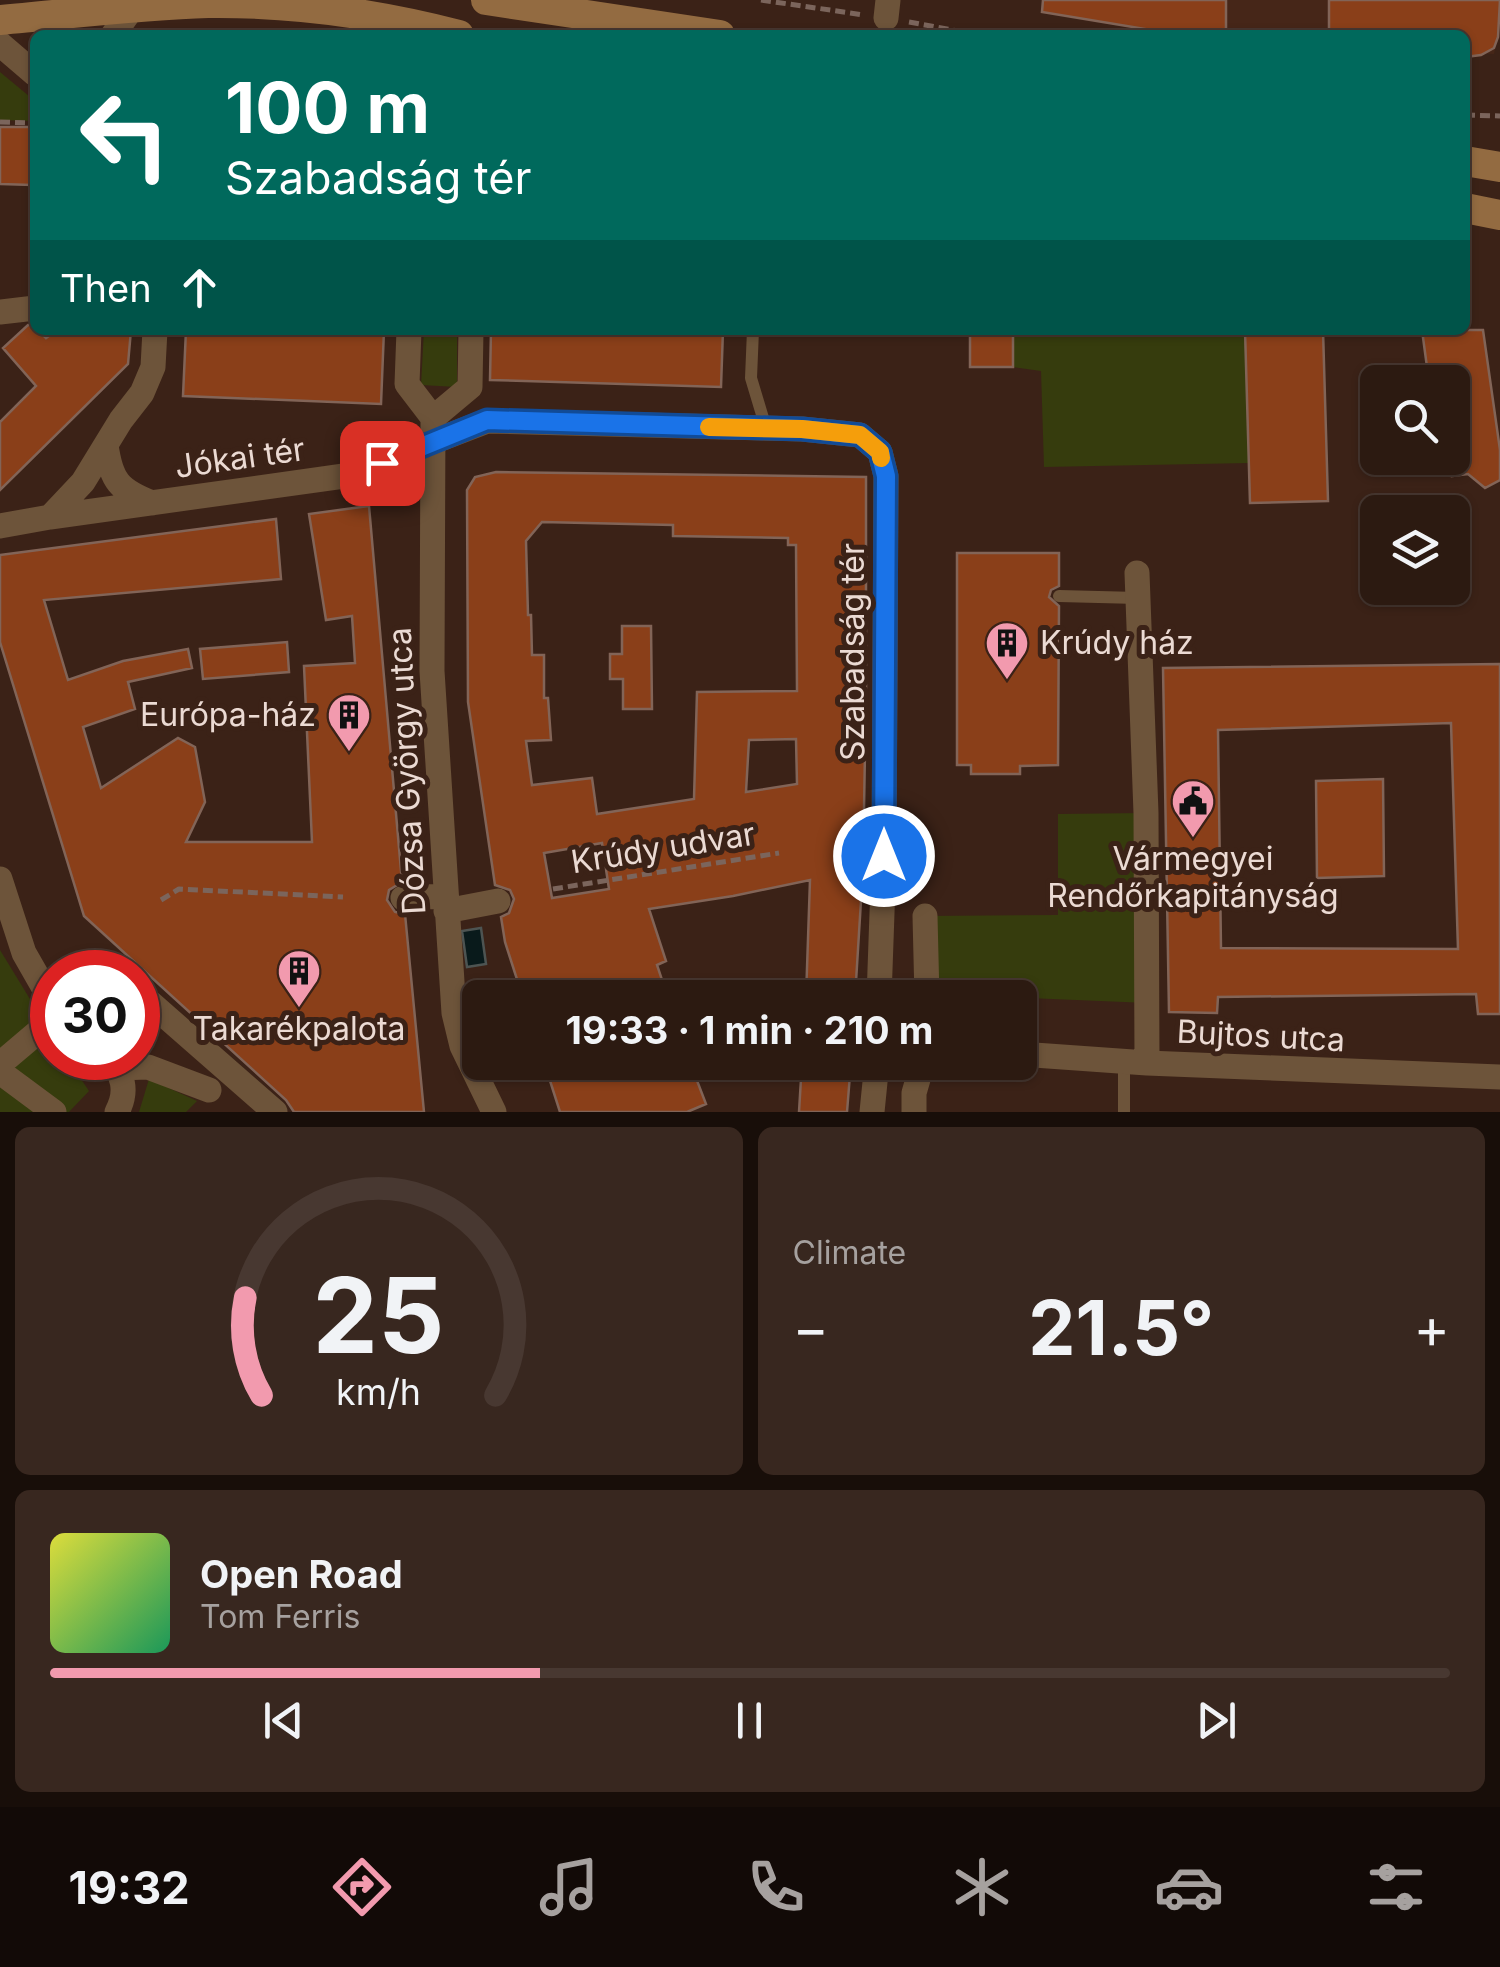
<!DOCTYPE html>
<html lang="en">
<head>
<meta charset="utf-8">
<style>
	:root { --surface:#2c1a11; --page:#38271f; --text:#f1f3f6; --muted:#a6a19f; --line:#483831; --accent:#f29aae }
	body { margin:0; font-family:Inter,sans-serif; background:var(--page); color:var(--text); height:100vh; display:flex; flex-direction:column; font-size:38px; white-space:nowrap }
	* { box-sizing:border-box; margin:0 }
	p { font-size:32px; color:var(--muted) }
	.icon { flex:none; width:55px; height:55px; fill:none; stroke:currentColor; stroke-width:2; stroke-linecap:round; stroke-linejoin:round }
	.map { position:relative; height:1112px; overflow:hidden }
	.side { display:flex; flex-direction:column; gap:15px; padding:15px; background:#180e09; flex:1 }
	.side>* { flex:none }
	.hud { position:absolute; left:30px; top:30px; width:1440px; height:305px; border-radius:15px; box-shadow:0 2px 8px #0004,0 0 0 2px var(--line); background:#00695c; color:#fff; overflow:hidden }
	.buttons { position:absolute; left:1360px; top:365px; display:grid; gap:20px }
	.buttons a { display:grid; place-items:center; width:110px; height:110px; border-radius:15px; background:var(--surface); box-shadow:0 2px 8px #0004,0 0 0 2px var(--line); font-size:50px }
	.speed { position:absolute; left:30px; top:950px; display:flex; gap:20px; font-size:50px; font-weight:700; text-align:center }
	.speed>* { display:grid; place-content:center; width:130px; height:130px; border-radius:50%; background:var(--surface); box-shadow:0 2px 8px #0004,0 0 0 2px var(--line); line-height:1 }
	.speed .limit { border:15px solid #d22; background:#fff; color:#111 }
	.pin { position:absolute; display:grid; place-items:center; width:85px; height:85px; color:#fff; margin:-42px; border-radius:20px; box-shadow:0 5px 15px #0006 }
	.me { position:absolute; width:110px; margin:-55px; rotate:0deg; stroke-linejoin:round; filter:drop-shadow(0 0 8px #0008) }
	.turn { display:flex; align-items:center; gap:35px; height:210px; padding:0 30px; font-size:45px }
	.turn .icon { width:130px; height:130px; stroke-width:2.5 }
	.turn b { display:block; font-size:70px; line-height:85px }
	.then { display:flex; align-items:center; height:95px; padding:0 30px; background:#0003; gap:20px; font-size:38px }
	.big { font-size:75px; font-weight:700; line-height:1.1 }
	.side .card { flex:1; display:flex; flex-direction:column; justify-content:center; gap:15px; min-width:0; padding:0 35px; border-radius:15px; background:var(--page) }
	.side .dial { align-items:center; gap:0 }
	.dial svg { height:260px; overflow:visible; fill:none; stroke:var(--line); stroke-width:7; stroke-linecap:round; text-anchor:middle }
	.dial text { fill:var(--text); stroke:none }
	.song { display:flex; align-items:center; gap:30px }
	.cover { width:120px; height:120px; border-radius:15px; background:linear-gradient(135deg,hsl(60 70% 55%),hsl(150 70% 35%)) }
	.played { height:10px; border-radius:5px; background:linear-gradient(90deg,var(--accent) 35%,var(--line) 35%) }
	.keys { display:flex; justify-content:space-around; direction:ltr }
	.heat { display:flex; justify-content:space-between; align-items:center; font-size:55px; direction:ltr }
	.side .tiles { flex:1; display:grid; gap:15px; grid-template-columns:1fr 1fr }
	.card:last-child { grid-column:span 2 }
	.trip { position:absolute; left:462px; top:980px; width:575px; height:100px; border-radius:15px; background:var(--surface); box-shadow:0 2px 8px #0004,0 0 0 2px var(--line); font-weight:700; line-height:100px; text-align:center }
	.dock { display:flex; height:160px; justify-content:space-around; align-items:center; background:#120a07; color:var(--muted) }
	.dock .icon { width:70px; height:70px }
	.dock .selected { color:var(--accent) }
	.dock b { font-size:45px; color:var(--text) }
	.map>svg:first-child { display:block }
	.built { fill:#462618 }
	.green { fill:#363c0d }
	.water { fill:#091a1b; stroke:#4d5452; stroke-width:2.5 }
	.building { fill:#8a3f19; stroke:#826457; stroke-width:2.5; fill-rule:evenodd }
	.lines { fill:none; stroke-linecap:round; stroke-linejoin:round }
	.path { stroke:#7b655c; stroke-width:5; stroke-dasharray:10 5; stroke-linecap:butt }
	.lane { stroke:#6d543a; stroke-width:12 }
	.street { stroke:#6d543a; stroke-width:25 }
	.secondary { stroke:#936b41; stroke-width:30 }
	.route-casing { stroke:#114b97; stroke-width:25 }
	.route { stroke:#1a73e8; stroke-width:18 }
	.slow { stroke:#f59e0b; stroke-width:18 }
	.labels { text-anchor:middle; stroke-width:10; stroke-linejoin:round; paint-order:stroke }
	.street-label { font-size:32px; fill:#ebdad3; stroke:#3b2217 }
	.poi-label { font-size:32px; fill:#ebdad3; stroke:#3b2217 }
</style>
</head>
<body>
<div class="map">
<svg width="1500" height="1112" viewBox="0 0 1500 1112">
	<rect width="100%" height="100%" fill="#3b2217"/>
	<path class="built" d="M 1226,0 L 1500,0 L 1500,26 L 1494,54 L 1465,53 L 1465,35 L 1226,35 Z"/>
	<path class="green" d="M 0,72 L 35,101 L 35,121 L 0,120 Z
		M 424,330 L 457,331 L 457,387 L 421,385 Z
		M 1013,330 L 1245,330 L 1249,463 L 1044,467 L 1041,371 L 1013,367 Z
		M 1146,813 L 1148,1003 L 936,994 L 925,916 L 1058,915 L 1058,814 Z
		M 0,950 L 52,1035 L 52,1058 L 67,1058 L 89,1091 L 69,1112 L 0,1112 Z
		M 149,1079 L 197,1101 L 186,1112 L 139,1112 Z"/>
	<path class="water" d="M 481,928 L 486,964 L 467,967 L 462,931 Z"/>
	<path class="building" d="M 1043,0 L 1226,0 L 1226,35 L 1181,35 L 1042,12 Z
		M 1329,0 L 1500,0 L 1498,37 L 1494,48 L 1481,55 L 1465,57 L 1465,35 L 1329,35 Z
		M 0,127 L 35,127 L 35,171 L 32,171 L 32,185 L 0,184 Z
		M 28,325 L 33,325 L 46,338 L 57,330 L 131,330 L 128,364 L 0,490 L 0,422 L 36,386 L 3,348 Z
		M 186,330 L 384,330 L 381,404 L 183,396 Z
		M 491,330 L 723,330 L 721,387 L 490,380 Z
		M 970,330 L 1013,330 L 1013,367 L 970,367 Z
		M 1245,330 L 1323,330 L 1328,501 L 1250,503 Z
		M 1422,330 L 1483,330 L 1500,450 L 1500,480 L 1485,488 L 1468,474 L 1452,476 L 1452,382 L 1429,382 Z
		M 496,472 L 866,477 L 866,692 L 863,868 L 855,998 L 806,998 L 810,880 L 733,896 L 649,909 L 666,961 L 657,965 L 668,998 L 523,998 L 505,942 L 501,917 L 509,913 L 514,899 L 510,890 L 495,885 L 468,702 L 467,490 L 475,477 ZM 542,522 L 673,525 L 673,536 L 788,538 L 788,545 L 796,545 L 797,691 L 697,692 L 694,799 L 597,814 L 592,778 L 532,785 L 526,741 L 551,740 L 548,698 L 544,698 L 544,655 L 532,655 L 531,615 L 528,615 L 526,541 ZM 796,739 L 797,784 L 746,792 L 749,740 ZM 602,843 L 609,889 L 552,898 L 544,853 Z
		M 369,506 L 402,882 L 389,890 L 387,900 L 395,912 L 405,914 L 424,1112 L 294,1112 L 286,1100 L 84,916 L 0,642 L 0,555 L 276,519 L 281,579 L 44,600 L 68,680 L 123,661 L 188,649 L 192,668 L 128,682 L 135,709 L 83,727 L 101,788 L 178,738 L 195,747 L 205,802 L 186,842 L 312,842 L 304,666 L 355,663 L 352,616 L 326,620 L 309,514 Z
		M 957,553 L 1059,553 L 1059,586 L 1051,590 L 1049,597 L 1059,606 L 1058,765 L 1020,766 L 1020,774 L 971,774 L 971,765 L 957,765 Z
		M 622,626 L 651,626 L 652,709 L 623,709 L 623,679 L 610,679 L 610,654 L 622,654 Z
		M 287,642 L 289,672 L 203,679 L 200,649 Z
		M 1500,664 L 1500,1014 L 1478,1014 L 1476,994 L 1218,997 L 1217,1013 L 1169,1012 L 1163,668 ZM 1451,723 L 1458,949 L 1221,948 L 1218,730 Z
		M 1383,779 L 1384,876 L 1317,878 L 1316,781 Z
		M 544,1062 L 723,1062 L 696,1078 L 706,1104 L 687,1112 L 560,1112 Z
		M 802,1062 L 851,1062 L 847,1112 L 799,1112 Z"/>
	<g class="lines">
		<path class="path" d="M 761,0 L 864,15
			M 909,22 L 980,35
			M 1465,115 L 1500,116
			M 0,122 L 35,123
			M 553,889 L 779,853
			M 161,900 L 179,889 L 343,897"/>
		<path class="lane" d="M 753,330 L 751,378 L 766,428
			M 1059,596 L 1138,598
			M 1124,1062 L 1124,1112"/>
		<path class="street" d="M 886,18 L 888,0
			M 113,35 L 133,7
			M 0,44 L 35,74
			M 0,312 L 35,308
			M 409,330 L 407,384 L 433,418
			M 433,418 L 432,671 L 454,1013 L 462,1046 L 494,1112
			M 433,418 L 470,387 L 471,330
			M 106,445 C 111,481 119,490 152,503
			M 50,517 L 344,476 L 487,421 L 802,429 L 860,435 L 880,452 L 886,476 L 884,856 L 879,998
			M 0,526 L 50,517 L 83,482 L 121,420 L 142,393 L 153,367 L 155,330
			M 1137,573 L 1146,813 L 1147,1063
			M 0,879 L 24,953 L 52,1002
			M 403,898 L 445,896
			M 446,911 L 498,901
			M 925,916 L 927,998
			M 103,962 L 115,972
			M 138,992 L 275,1112
			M 1020,1054 L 1147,1063 L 1500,1077
			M 106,1058 C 124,1073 128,1091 117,1112
			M 0,1064 L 52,1020
			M 118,1068 L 148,1067 L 209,1090
			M 0,1072 L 54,1112
			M 872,1112 L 877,1062
			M 914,1112 L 914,1093 L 923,1062"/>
		<path class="secondary" d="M 486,0 L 720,35
			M 0,20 C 69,14 138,5 208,3 C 291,2 378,14 459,35
			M 1465,161 L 1500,167
			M 1465,208 L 1500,215"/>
	</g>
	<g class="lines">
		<g class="route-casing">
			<path id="route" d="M 382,463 L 487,420 L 802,429 L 860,435 L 880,452 L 886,476 L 884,856"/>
		</g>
		<use href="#route" class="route"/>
		<path class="slow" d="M 709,427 L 802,429 L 860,435 L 880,452 L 881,458"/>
	</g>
	<defs>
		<g id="building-pin" transform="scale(2.25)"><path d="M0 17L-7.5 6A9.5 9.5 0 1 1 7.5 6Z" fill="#f29aae" stroke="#3b2217"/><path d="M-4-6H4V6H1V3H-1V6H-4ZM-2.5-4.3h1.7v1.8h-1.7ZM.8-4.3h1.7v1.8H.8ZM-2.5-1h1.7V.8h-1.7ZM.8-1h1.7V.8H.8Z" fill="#111"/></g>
		<g id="civic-pin" transform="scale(2.25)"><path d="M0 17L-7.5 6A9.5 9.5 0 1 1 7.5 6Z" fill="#f29aae" stroke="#3b2217"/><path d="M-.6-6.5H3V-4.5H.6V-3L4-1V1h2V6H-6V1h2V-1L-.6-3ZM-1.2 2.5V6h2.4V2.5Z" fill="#111"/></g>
	</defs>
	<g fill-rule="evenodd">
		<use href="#building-pin" x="1007" y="643"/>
		<use href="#building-pin" x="349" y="715"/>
		<use href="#civic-pin" x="1193" y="801"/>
		<use href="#building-pin" x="299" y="971"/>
	</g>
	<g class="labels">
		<g class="street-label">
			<text transform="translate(240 458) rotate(-8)" y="11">Jókai tér</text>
			<text transform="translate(853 652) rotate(-90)" y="11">Szabadság tér</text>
			<text transform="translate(407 771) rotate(-93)" y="11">Dózsa György utca</text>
			<text transform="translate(663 848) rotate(-9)" y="11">Krúdy udvar</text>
			<text transform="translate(1261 1036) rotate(3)" y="11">Bujtos utca</text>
		</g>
		<g class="poi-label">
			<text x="1040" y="654" text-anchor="start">Krúdy ház</text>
			<text x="316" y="726" text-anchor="end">Európa-ház</text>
			<text x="1193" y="870">Vármegyei<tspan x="1193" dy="37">Rendőrkapitányság</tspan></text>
			<text x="299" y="1040">Takarékpalota</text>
		</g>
	</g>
</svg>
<div class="buttons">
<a><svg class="icon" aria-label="search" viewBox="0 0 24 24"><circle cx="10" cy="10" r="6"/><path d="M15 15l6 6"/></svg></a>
<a><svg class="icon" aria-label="layers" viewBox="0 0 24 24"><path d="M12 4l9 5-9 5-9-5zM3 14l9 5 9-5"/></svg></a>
</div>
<div class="speed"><div class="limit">30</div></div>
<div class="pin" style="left:382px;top:463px;background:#d93025"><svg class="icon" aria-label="arrive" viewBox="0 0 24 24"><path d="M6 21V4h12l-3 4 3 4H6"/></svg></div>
<svg class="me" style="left:884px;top:856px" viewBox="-20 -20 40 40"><circle r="17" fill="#1a73e8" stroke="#fff" stroke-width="3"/><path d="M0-11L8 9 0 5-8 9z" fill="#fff"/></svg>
<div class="trip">19:33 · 1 min · 210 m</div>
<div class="hud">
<div class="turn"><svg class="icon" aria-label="left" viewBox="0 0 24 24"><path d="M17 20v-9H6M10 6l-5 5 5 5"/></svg><div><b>100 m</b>Szabadság tér</div></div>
<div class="then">Then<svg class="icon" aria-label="ahead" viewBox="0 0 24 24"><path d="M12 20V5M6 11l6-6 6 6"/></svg></div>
</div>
</div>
<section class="side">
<div class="tiles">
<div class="card dial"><svg viewBox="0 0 100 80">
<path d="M14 69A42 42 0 1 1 86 69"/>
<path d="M14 69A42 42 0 0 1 9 39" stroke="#f29aae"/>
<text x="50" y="56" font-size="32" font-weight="700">25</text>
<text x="50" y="72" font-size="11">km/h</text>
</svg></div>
<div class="card"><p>Climate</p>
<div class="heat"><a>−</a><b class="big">21.5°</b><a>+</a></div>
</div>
<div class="card">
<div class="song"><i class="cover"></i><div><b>Open Road</b><p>Tom Ferris</p></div></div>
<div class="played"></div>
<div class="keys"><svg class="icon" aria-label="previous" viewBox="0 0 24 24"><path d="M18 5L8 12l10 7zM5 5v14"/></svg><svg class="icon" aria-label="pause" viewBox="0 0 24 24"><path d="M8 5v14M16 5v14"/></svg><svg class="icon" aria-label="next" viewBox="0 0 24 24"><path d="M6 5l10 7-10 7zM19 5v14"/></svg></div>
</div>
</div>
</section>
<nav class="dock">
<b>19:32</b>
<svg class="icon selected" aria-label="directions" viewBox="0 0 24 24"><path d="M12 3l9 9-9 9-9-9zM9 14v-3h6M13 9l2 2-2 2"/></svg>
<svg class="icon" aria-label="music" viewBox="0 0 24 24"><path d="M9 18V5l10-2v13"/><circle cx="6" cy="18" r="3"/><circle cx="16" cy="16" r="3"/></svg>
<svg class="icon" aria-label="phone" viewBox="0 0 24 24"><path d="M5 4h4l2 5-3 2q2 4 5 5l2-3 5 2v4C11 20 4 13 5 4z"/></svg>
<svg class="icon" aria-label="climate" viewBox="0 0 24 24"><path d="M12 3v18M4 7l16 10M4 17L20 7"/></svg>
<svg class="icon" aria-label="car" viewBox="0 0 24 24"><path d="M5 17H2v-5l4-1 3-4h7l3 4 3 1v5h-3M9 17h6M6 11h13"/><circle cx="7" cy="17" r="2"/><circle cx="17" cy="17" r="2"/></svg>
<svg class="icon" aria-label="filters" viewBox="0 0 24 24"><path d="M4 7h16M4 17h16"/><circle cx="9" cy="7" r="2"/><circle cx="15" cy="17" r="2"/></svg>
</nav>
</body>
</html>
